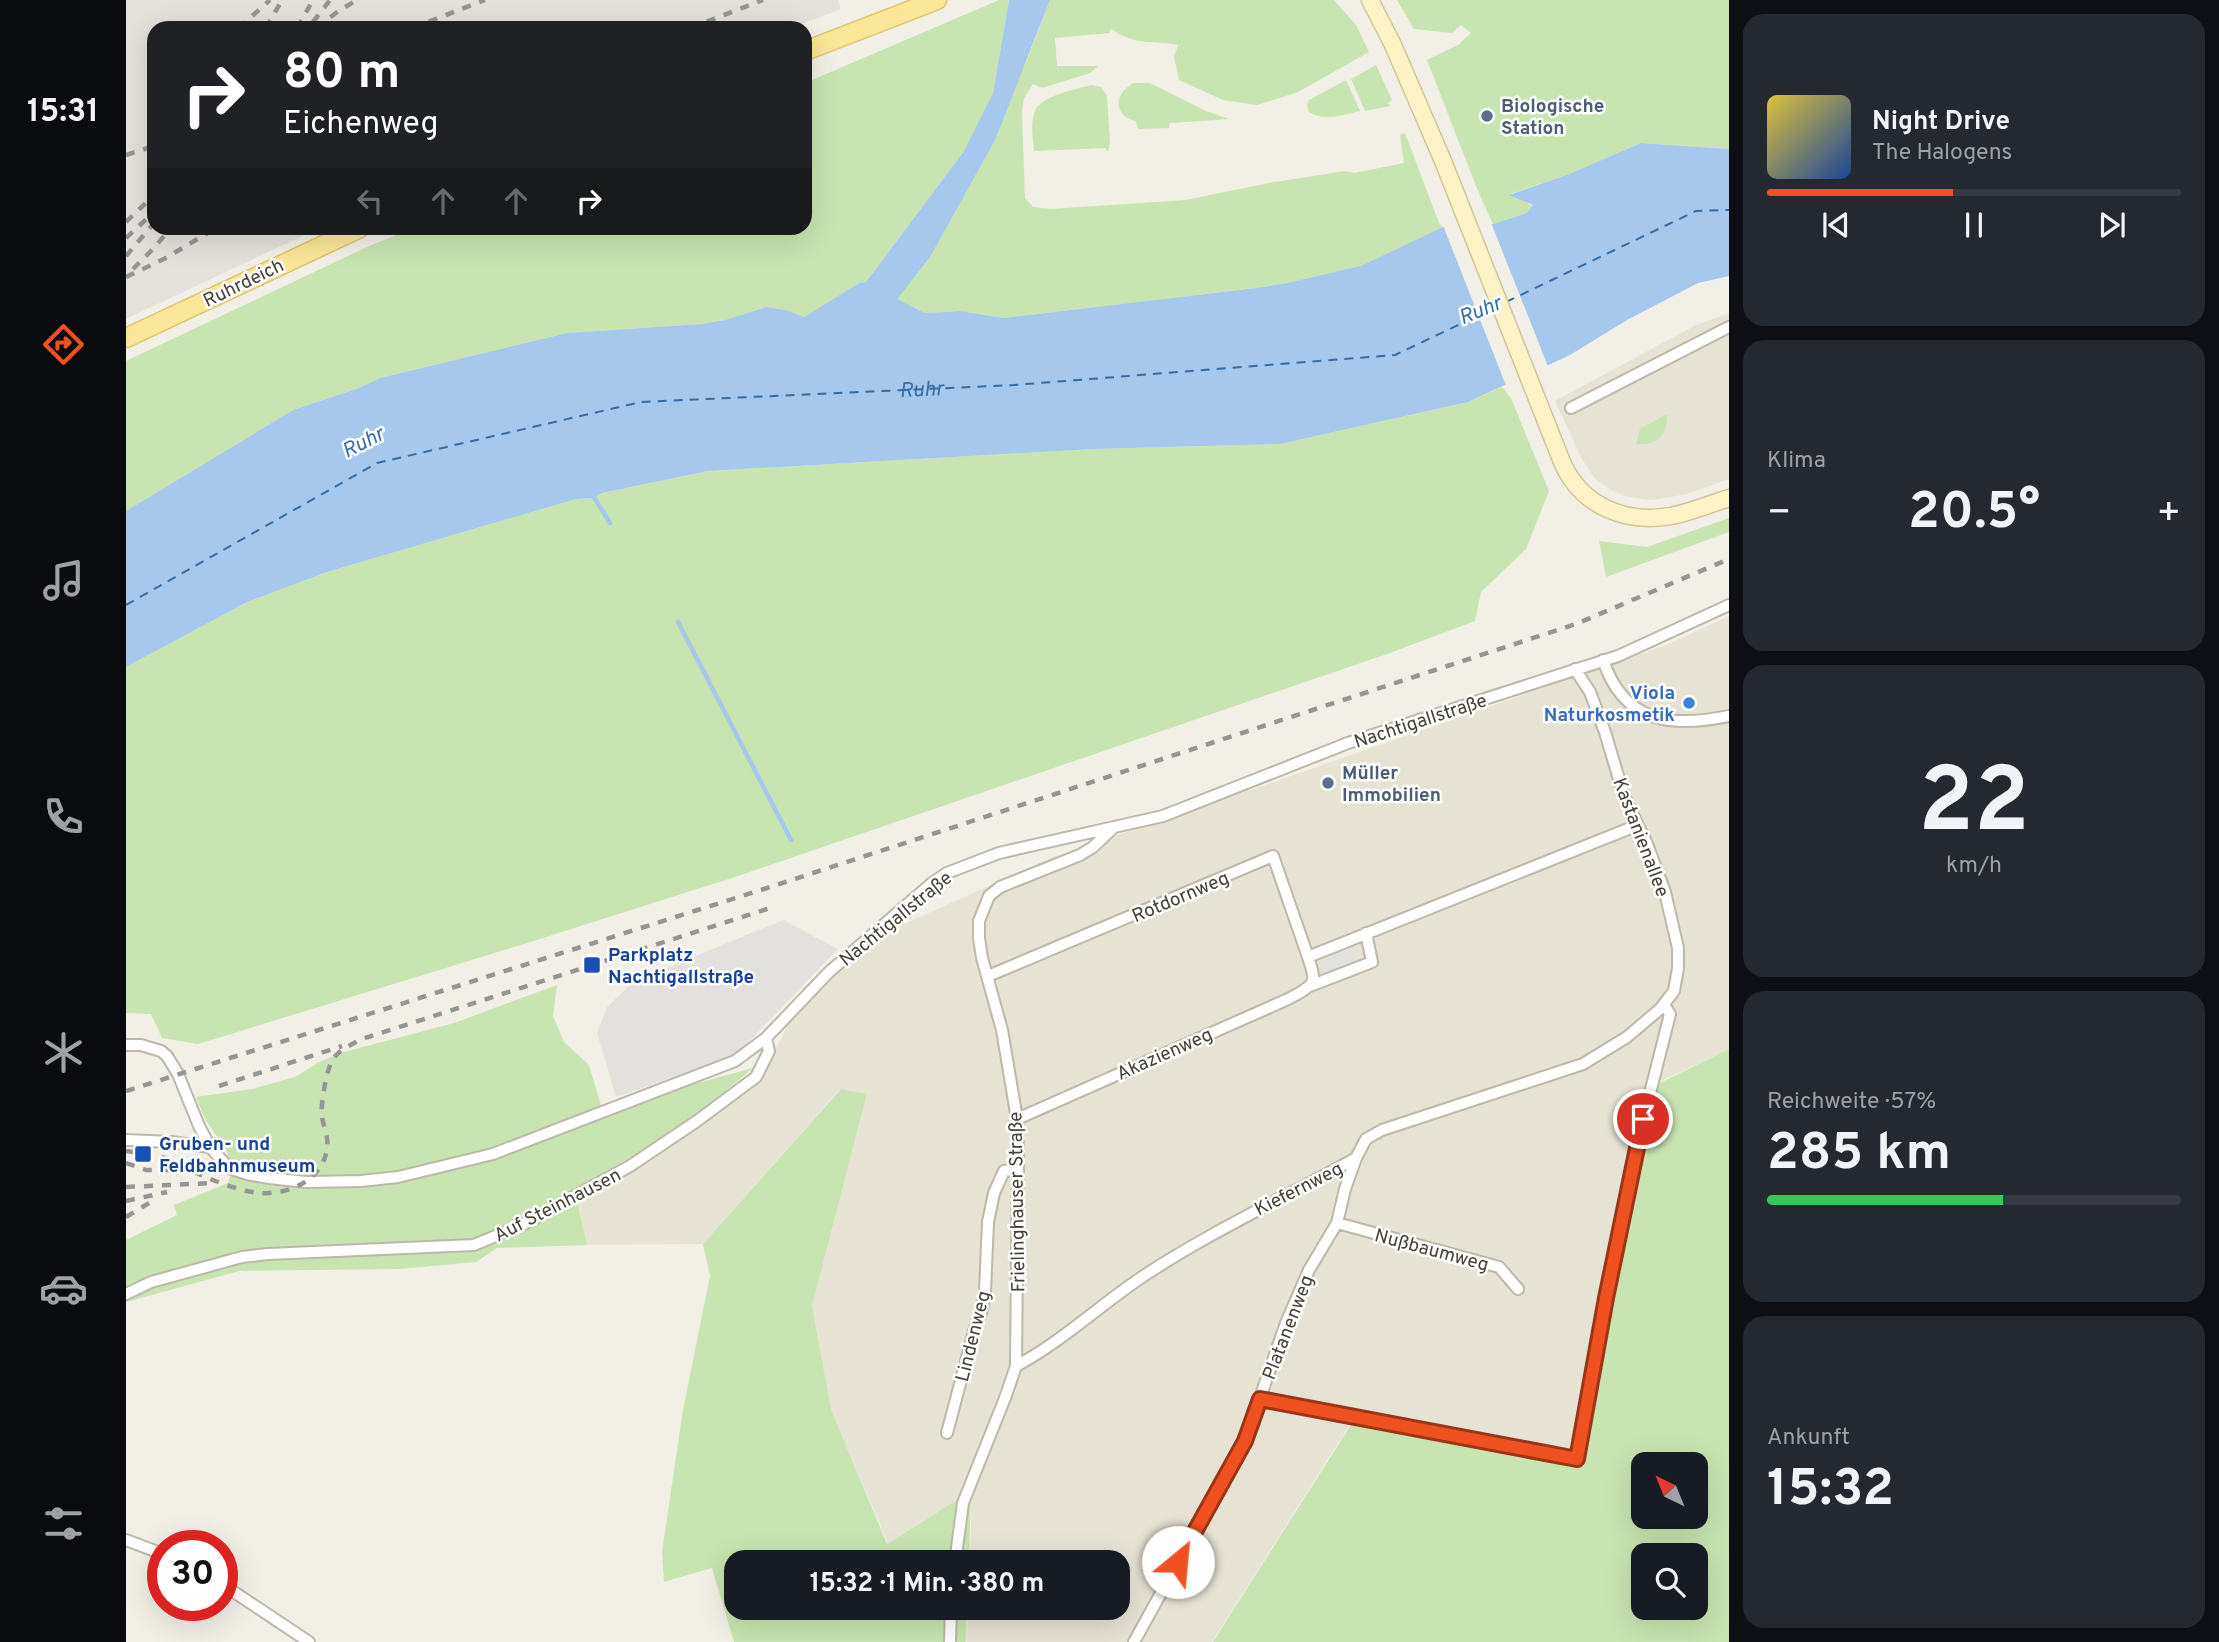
<!DOCTYPE html>
<html lang="de">
<head>
<meta charset="utf-8">
<style>
	:root { --surface:#171b24; --page:#242831; --text:#f1f3f6; --muted:#9ea1a6; --line:#363941; --accent:#ef5220 }
	body { margin:0; font-family:Overpass,sans-serif; background:var(--page); color:var(--text); height:100vh; display:flex; flex-direction:column; font-size:26px; white-space:nowrap }
	* { box-sizing:border-box; margin:0 }
	p { font-size:23px; color:var(--muted) }
	.icon { flex:none; width:38px; height:38px; fill:none; stroke:currentColor; stroke-width:2; stroke-linecap:round; stroke-linejoin:round }
	.map { position:relative; flex:1; overflow:hidden }
	.drawer { display:flex; flex-direction:column; gap:14px; padding:14px; background:#0d0f14; width:490px }
	.drawer>* { flex:none }
	.top-card { position:absolute; left:21px; top:21px; width:665px; height:214px; border-radius:21px; box-shadow:0 7px 28px #0002; background:#202124; color:#fff; overflow:hidden }
	.needle { width:46px; rotate:317deg }
	.controls { position:absolute; left:1505px; top:1452px; display:grid; gap:14px }
	.controls a { display:grid; place-items:center; width:77px; height:77px; border-radius:14px; background:var(--surface); box-shadow:0 7px 28px #0002; font-size:35px }
	.speed { position:absolute; left:21px; top:1530px; display:flex; gap:14px; font-size:35px; font-weight:700; text-align:center }
	.speed>* { display:grid; place-content:center; width:91px; height:91px; border-radius:50%; background:var(--surface); box-shadow:0 7px 28px #0002; line-height:1 }
	.speed .limit { border:10px solid #d22; background:#fff; color:#111 }
	.pin { position:absolute; display:grid; place-items:center; width:60px; height:60px; color:#fff; margin:-30px; border:4px solid #fff; border-radius:50%; box-shadow:0 2px 7px #0007 }
	.me { position:absolute; width:77px; margin:-38px; rotate:28deg; stroke-linejoin:round; filter:drop-shadow(0 0 5px #0008) }
	.turn { display:flex; align-items:center; gap:24px; height:147px; padding:0 21px; font-size:32px }
	.turn .icon { width:91px; height:91px; stroke-width:2.5 }
	.turn b { display:block; font-size:49px; line-height:60px }
	.lanes { display:flex; align-items:center; height:66px; padding:0 21px; background:#0003; justify-content:center; gap:35px; direction:ltr }
	.lanes .off { opacity:.35 }
	.big { font-size:52px; font-weight:700; line-height:1.1 }
	.drawer .tile { flex:1; display:flex; flex-direction:column; justify-content:center; gap:10px; min-width:0; padding:0 24px; border-radius:21px; background:var(--page) }
	.drawer .dial { align-items:center; gap:0 }
	.dial b { font-size:91px; line-height:1 }
	.song { display:flex; align-items:center; gap:21px }
	.cover { width:84px; height:84px; border-radius:10px; background:linear-gradient(135deg,hsl(50 70% 55%),hsl(220 70% 35%)) }
	.played { height:7px; border-radius:4px; background:linear-gradient(90deg,var(--accent) 45%,var(--line) 45%) }
	.keys { display:flex; justify-content:space-around; direction:ltr }
	.heat { display:flex; justify-content:space-between; align-items:center; font-size:38px; direction:ltr }
	.charge { height:10px; border-radius:5px; background:linear-gradient(90deg,#34c759 57%,var(--line) 0) }
	.trip { position:absolute; left:598px; top:1550px; width:406px; height:70px; border-radius:21px; background:var(--surface); box-shadow:0 7px 28px #0002; font-weight:700; line-height:70px; text-align:center }
	main { display:flex; flex:1; min-height:0 }
	.tabs { display:flex; flex-direction:column; width:126px; justify-content:space-around; align-items:center; background:#090b0e; color:var(--muted) }
	.tabs .icon { width:49px; height:49px }
	.tabs .active { color:var(--accent) }
	.tabs b { font-size:32px; color:var(--text) }
	.map>svg:first-child { display:block }
	.residential { fill:#e6e2d4 }
	.industrial { fill:#e4e1db }
	.green { fill:#c8e4b0; fill-rule:evenodd }
	.parking { fill:#e3e1de }
	.water { fill:#a5c8ec }
	.pier { fill:#f2efe6 }
	.lines { fill:none; stroke-linecap:round; stroke-linejoin:round }
	.stream { stroke:#a5c8ec; stroke-width:4.5 }
	.ferry { stroke:#346eaa; stroke-width:2; stroke-dasharray:9 7; stroke-linecap:butt }
	.minor-casing { stroke:#bdb8a9; stroke-width:14 }
	.secondary-casing { stroke:#d0c697; stroke-width:19 }
	.primary-casing { stroke:#ddc569; stroke-width:21 }
	.minor { stroke:#fff; stroke-width:10 }
	.secondary { stroke:#fcf4c6; stroke-width:16 }
	.primary { stroke:#f9e698; stroke-width:18 }
	.rail { stroke:#959595; stroke-width:4.5; stroke-dasharray:9 9; stroke-linecap:butt }
	.route-casing { stroke:#9b3515; stroke-width:18 }
	.route { stroke:#ef5220; stroke-width:12 }
	.service-dot { fill:#5c6f8a; stroke:#fff; stroke-width:2.5 }
	.shop-dot { fill:#3f7fe0; stroke:#fff; stroke-width:2.5 }
	.transit-dot { fill:#1a4fb4; stroke:#fff; stroke-width:2.5 }
	.labels { text-anchor:middle; stroke-width:5; stroke-linejoin:round; paint-order:stroke }
	.service-label { font-size:19px; font-weight:bold; fill:#4e5e75; stroke:#fff; text-anchor:start }
	.street-label { font-size:19px; fill:#444035; stroke:#fff }
	.shop-label { font-size:19px; font-weight:bold; fill:#366cbe; stroke:#fff; text-anchor:end }
	.transit-label { font-size:19px; font-weight:bold; fill:#164399; stroke:#fff; text-anchor:start }
	.water-label { font-size:21px; font-style:italic; fill:#346eaa; stroke:#fff }
</style>
</head>
<body>
<main>
<nav class="tabs">
<b>15:31</b>
<svg class="icon active" aria-label="directions" viewBox="0 0 24 24"><path d="M12 3l9 9-9 9-9-9zM9 14v-3h6M13 9l2 2-2 2"/></svg>
<svg class="icon" aria-label="music" viewBox="0 0 24 24"><path d="M9 18V5l10-2v13"/><circle cx="6" cy="18" r="3"/><circle cx="16" cy="16" r="3"/></svg>
<svg class="icon" aria-label="phone" viewBox="0 0 24 24"><path d="M5 4h4l2 5-3 2q2 4 5 5l2-3 5 2v4C11 20 4 13 5 4z"/></svg>
<svg class="icon" aria-label="climate" viewBox="0 0 24 24"><path d="M12 3v18M4 7l16 10M4 17L20 7"/></svg>
<svg class="icon" aria-label="car" viewBox="0 0 24 24"><path d="M5 17H2v-5l4-1 3-4h7l3 4 3 1v5h-3M9 17h6M6 11h13"/><circle cx="7" cy="17" r="2"/><circle cx="17" cy="17" r="2"/></svg>
<svg class="icon" aria-label="filters" viewBox="0 0 24 24"><path d="M4 7h16M4 17h16"/><circle cx="9" cy="7" r="2"/><circle cx="15" cy="17" r="2"/></svg>
</nav>
<div class="map">
<svg width="1603" height="1642" viewBox="0 0 1603 1642">
	<rect width="100%" height="100%" fill="#f2efe6"/>
	<path class="residential" d="M 1603,313 L 1603,479 L 1561,494 L 1527,500 L 1502,497 L 1485,490 L 1469,479 L 1456,459 L 1429,401 L 1570,325 Z
		M 1603,616 L 1603,1049 L 1524,1086 L 1506,1166 L 1481,1255 L 1456,1389 L 1463,1392 L 1449,1447 L 1444,1453 L 1231,1413 L 1086,1642 L 841,1642 L 842,1608 L 992,1608 L 992,1563 L 844,1563 L 846,1490 L 762,1543 L 705,1409 L 686,1306 L 741,1095 L 714,1089 L 577,1244 L 461,1245 L 453,1203 L 558,1137 L 636,1076 L 664,1021 L 747,938 L 927,857 L 1133,787 L 1543,644 Z"/>
	<path class="industrial" d="M 0,0 L 712,0 L 715,9 L 665,28 L 28,28 L 28,228 L 193,228 L 0,319 Z"/>
	<path class="green" d="M 873,0 L 883,0 L 867,93 L 838,151 L 740,282 L 733,283 L 678,317 L 660,310 L 640,307 L 599,320 L 576,324 L 441,333 L 254,378 L 230,389 L 167,410 L 0,511 L 0,361 L 243,246 L 289,228 L 679,228 L 679,83 Z
		M 924,0 L 1208,0 L 1230,25 L 1243,52 L 1172,92 L 1131,105 L 1097,100 L 1053,80 L 1048,57 L 1052,45 C 1025,40 1010,46 985,29 L 983,33 L 929,38 L 931,66 L 972,66 L 964,73 L 916,88 L 907,84 L 898,98 L 896,113 L 899,198 L 907,207 L 925,209 L 1060,200 L 1143,183 L 1219,171 L 1228,173 L 1278,163 L 1274,135 L 1279,133 L 1313,223 L 1317,227 L 1235,267 L 1161,283 L 1130,288 L 877,318 L 834,311 L 799,313 L 770,299 L 804,257 L 901,60 Z
		M 1271,0 L 1603,0 L 1603,149 L 1515,143 L 1443,174 L 1384,194 L 1407,206 L 1401,213 L 1367,224 L 1352,191 L 1301,60 L 1332,45 L 1345,33 L 1335,25 L 1326,33 L 1288,29 Z
		M 1250,65 L 1266,100 L 1262,103 L 1264,106 L 1239,111 L 1225,79 Z
		M 1220,80 L 1234,111 C 1217,115 1199,122 1183,112 L 1181,105 L 1183,100 Z
		M 1007,83 L 1024,83 L 1080,111 L 1103,119 L 1044,123 L 1043,128 L 1012,129 L 1010,121 C 987,116 988,94 1007,83 Z
		M 965,85 L 975,87 L 981,96 L 984,143 L 983,150 L 980,151 L 980,148 L 908,151 C 907,139 904,123 909,111 C 914,96 951,89 965,85 Z
		M 1376,387 L 1385,398 L 1423,491 L 1400,549 L 1355,592 L 1349,621 L 1261,654 L 609,877 L 401,943 L 72,1044 L 36,1038 L 25,1014 L 0,1013 L 0,667 L 121,602 L 201,572 L 450,499 L 468,498 L 476,493 L 582,471 L 967,449 L 1154,444 L 1342,402 Z
		M 1541,414 C 1542,435 1531,446 1510,444 L 1514,429 Z
		M 1603,518 L 1603,532 L 1480,577 L 1473,541 L 1521,547 Z
		M 431,985 L 427,1016 L 438,1042 L 463,1065 L 476,1109 L 627,1068 L 555,1128 L 449,1189 L 461,1245 L 371,1248 L 350,1262 L 273,1269 L 113,1271 L 0,1302 L 0,1240 L 51,1215 L 48,1205 L 102,1183 L 106,1170 L 100,1150 L 79,1119 L 70,1097 L 126,1089 L 169,1077 L 193,1062 L 218,1052 L 328,1023 Z
		M 1603,1049 L 1603,1642 L 1087,1642 L 1228,1420 L 1458,1467 L 1494,1254 L 1530,1085 ZM 1517,1465 L 1570,1465 L 1570,1517 L 1517,1517 ZM 1517,1556 L 1570,1556 L 1570,1608 L 1517,1608 Z
		M 715,1089 L 741,1094 L 686,1306 L 705,1409 L 761,1544 L 845,1491 L 843,1563 L 611,1563 L 611,1608 L 841,1608 L 840,1642 L 608,1642 L 586,1568 L 538,1582 L 536,1552 L 557,1410 L 584,1276 L 577,1244 Z"/>
	<path class="parking" d="M 657,920 L 712,949 L 610,1055 L 490,1097 L 471,1033 L 481,1007 L 507,982 Z
		M 1228,946 L 1233,961 L 1197,974 L 1192,960 Z"/>
	<path class="water" d="M 883,0 L 924,0 L 869,140 L 804,257 L 771,299 L 799,313 L 834,311 L 877,318 L 1130,288 L 1161,283 L 1235,266 L 1317,227 L 1367,224 L 1401,213 L 1407,205 L 1383,195 L 1443,174 L 1515,143 L 1603,149 L 1603,276 L 1572,283 L 1501,320 L 1444,355 L 1342,402 L 1154,444 L 967,449 L 582,471 L 476,493 L 468,498 L 450,499 L 201,572 L 121,602 L 0,667 L 0,511 L 167,410 L 230,389 L 254,378 L 441,333 L 576,324 L 599,320 L 640,307 L 660,310 L 678,317 L 733,283 L 740,282 L 838,151 L 867,93 Z"/>
	<path class="pier" d="M 1364,220 L 1423,369 L 1381,388 L 1316,223 Z"/>
	<g class="lines">
		<path class="stream" d="M 466,494 L 484,523
			M 552,622 L 665,840"/>
		<g class="ferry">
			<path d="M 1380,302 L 1570,211 L 1603,210"/>
			<path id="s1" d="M 0,605 L 251,463 L 515,402 L 888,385 L 1269,355 L 1368,308"/>
		</g>
		<g class="minor-casing">
			<path id="minor" d="M 1445,408 L 1603,327
				M 1477,660 C 1498,723 1545,728 1603,716
				M 862,976 L 1147,856 L 1182,957
				M 1184,986 L 1246,962 L 1240,933
				M 0,1045 L 15,1045 L 35,1051 L 41,1056 L 52,1074 L 73,1126 L 84,1147 L 103,1168 L 121,1174 L 143,1178 L 180,1182 L 235,1181 L 272,1177 L 367,1154 L 609,1061 L 640,1038 L 703,972 L 806,883 L 821,873 L 873,853 L 1037,816 L 1222,743 L 1492,656 L 1603,605
				M 891,1119 L 1142,1008 C 1153,1003 1184,991 1187,980 C 1188,973 1184,964 1182,957 L 1512,825
				M 0,1140 L 45,1142 L 84,1147
				M 1211,1223 L 1373,1267 L 1392,1289
				M 0,1294 L 25,1282 L 116,1257 L 142,1254 L 348,1245 L 396,1225 L 504,1166 L 571,1121 L 630,1077 L 643,1051 L 640,1038
				M 890,1366 C 935,1342 973,1306 1016,1277 C 1084,1232 1158,1198 1230,1158 L 1240,1139 L 1256,1130 L 1457,1064 L 1501,1037 L 1534,1009 L 1548,991 L 1552,968 L 1552,948 L 1539,892 L 1521,844 L 1498,796 L 1479,732 L 1464,692 L 1449,669
				M 1134,1399 L 1451,1459 L 1511,1145 L 1544,1014 L 1538,1005
				M 821,1433 L 848,1331 L 856,1310 L 859,1291 L 862,1222 L 868,1193 L 878,1171 L 891,1169
				M 0,1540 L 37,1554
				M 829,1563 L 837,1503 L 879,1398 L 890,1366 L 892,1155 L 891,1119 L 876,1030 L 856,958 L 853,938 L 853,921 L 863,896 L 874,887 L 954,855 L 967,847 L 986,829
				M 96,1584 L 183,1642
				M 824,1642 L 825,1608
				M 1008,1642 L 1119,1441 L 1160,1323 L 1183,1270 L 1211,1223 L 1219,1189 L 1230,1158"/>
		</g>
		<g class="secondary-casing">
			<path id="secondary" d="M 1244,0 L 1267,45 L 1317,161 L 1436,462 C 1455,506 1499,524 1545,516 C 1565,512 1584,504 1603,498"/>
		</g>
		<g class="primary-casing">
			<path id="primary" d="M 679,51 L 811,0
				M 0,338 L 234,228"/>
		</g>
		<use href="#minor" class="minor"/>
		<use href="#secondary" class="secondary"/>
		<use href="#primary" class="primary"/>
		<path class="rail" d="M 187,22 L 204,0
			M 113,28 L 144,0
			M 140,28 L 156,0
			M 171,28 L 187,0
			M 190,28 L 214,10 L 231,0
			M 286,28 L 359,0
			M 564,28 L 637,0
			M 0,155 L 28,146
			M 0,222 L 28,195
			M 0,238 L 28,212
			M 0,256 L 28,223
			M 7,269 L 27,249 L 45,228
			M 0,277 L 38,259 L 90,228
			M 93,1086 L 216,1046
			M 0,1091 L 638,889 L 1450,624 L 1603,559
			M 0,1151 C 14,1153 29,1155 42,1159 C 51,1161 58,1167 66,1171 C 86,1180 121,1195 143,1193 C 170,1192 198,1176 201,1148 C 203,1136 197,1127 196,1116 C 194,1106 201,1067 207,1059 C 213,1050 224,1046 233,1040 L 644,908
			M 0,1163 L 20,1170 L 62,1170
			M 0,1187 L 87,1183
			M 0,1201 L 41,1192
			M 0,1217 L 28,1200"/>
	</g>
	<g class="lines">
		<g class="route-casing">
			<path id="route" d="M 1052,1562 L 1119,1441 L 1134,1399 L 1451,1459 L 1480,1298 L 1517,1119"/>
		</g>
		<use href="#route" class="route"/>
	</g>
	<g class="service-dot">
		<circle cx="1361" cy="116" r="7"/>
		<circle cx="1202" cy="783" r="7"/>
	</g>
	<circle class="shop-dot" cx="1563" cy="703" r="7"/>
	<g class="transit-dot">
		<rect x="457" y="956" width="18" height="18" rx="3.5"/>
		<rect x="8" y="1145" width="18" height="18" rx="3.5"/>
	</g>
	<g class="labels">
		<g class="service-label">
			<text x="1375" y="112">Biologische<tspan x="1375" dy="22">Station</tspan></text>
			<text x="1216" y="779">Müller<tspan x="1216" dy="22">Immobilien</tspan></text>
		</g>
		<g class="street-label">
			<text transform="translate(117 282) rotate(-26)" y="7">Ruhrdeich</text>
			<text transform="translate(1294 720) rotate(-18)" y="7">Nachtigallstraße</text>
			<text transform="translate(1516 837) rotate(69)" y="7">Kastanienallee</text>
			<text transform="translate(1054 896) rotate(-23)" y="7">Rotdornweg</text>
			<text transform="translate(769 918) rotate(-39)" y="7">Nachtigallstraße</text>
			<text transform="translate(1038 1053) rotate(-24)" y="7">Akazienweg</text>
			<text transform="translate(1172 1188) rotate(-27)" y="7">Kiefernweg</text>
			<text transform="translate(890 1202) rotate(-91)" y="7">Frielinghauser Straße</text>
			<text transform="translate(431 1204) rotate(-27)" y="7">Auf Steinhausen</text>
			<text transform="translate(1306 1249) rotate(15)" y="7">Nußbaumweg</text>
			<text transform="translate(1161 1327) rotate(-69)" y="7">Platanenweg</text>
			<text transform="translate(846 1336) rotate(-76)" y="7">Lindenweg</text>
		</g>
		<g class="shop-label">
			<text x="1549" y="699">Viola<tspan x="1549" dy="22">Naturkosmetik</tspan></text>
		</g>
		<g class="transit-label">
			<text x="482" y="961">Parkplatz<tspan x="482" dy="22">Nachtigallstraße</tspan></text>
			<text x="33" y="1150">Gruben- und<tspan x="33" dy="22">Feldbahnmuseum</tspan></text>
		</g>
		<g class="water-label">
			<text transform="translate(1354 310) rotate(-22)" y="7">Ruhr</text>
			<text dy="7" stroke="none"><textPath href="#s1" startOffset="840">Ruhr</textPath></text>
			<text transform="translate(237 442) rotate(-27)" y="7">Ruhr</text>
		</g>
	</g>
</svg>
<div class="controls">
<a><svg class="needle" viewBox="-14 -14 28 28"><path d="M0-13l5 13h-10z" fill="#e53935"/><path d="M0 13l5-13h-10z" fill="#9ea1a6"/></svg></a>
<a><svg class="icon" aria-label="search" viewBox="0 0 24 24"><circle cx="10" cy="10" r="6"/><path d="M15 15l6 6"/></svg></a>
</div>
<div class="speed"><div class="limit">30</div></div>
<div class="pin" style="left:1517px;top:1119px;background:#d93025"><svg class="icon" aria-label="arrive" viewBox="0 0 24 24"><path d="M6 21V4h12l-3 4 3 4H6"/></svg></div>
<svg class="me" style="left:1052px;top:1562px" viewBox="-20 -20 40 40"><circle r="19" fill="#fff"/><path d="M0-13L10 11 0 6-10 11z" fill="#ef5220"/></svg>
<div class="trip">15:32 · 1 Min. · 380 m</div>
<div class="top-card">
<div class="turn"><svg class="icon" aria-label="right" viewBox="0 0 24 24"><path d="M7 20v-9h11M14 6l5 5-5 5"/></svg><div><b>80 m</b>Eichenweg</div></div>
<div class="lanes"><svg class="icon off" aria-label="left" viewBox="0 0 24 24"><path d="M17 20v-9H6M10 6l-5 5 5 5"/></svg><svg class="icon off" aria-label="ahead" viewBox="0 0 24 24"><path d="M12 20V5M6 11l6-6 6 6"/></svg><svg class="icon off" aria-label="ahead" viewBox="0 0 24 24"><path d="M12 20V5M6 11l6-6 6 6"/></svg><svg class="icon" aria-label="right" viewBox="0 0 24 24"><path d="M7 20v-9h11M14 6l5 5-5 5"/></svg></div>
</div>
</div>
<section class="drawer">
<div class="tile">
<div class="song"><i class="cover"></i><div><b>Night Drive</b><p>The Halogens</p></div></div>
<div class="played"></div>
<div class="keys"><svg class="icon" aria-label="previous" viewBox="0 0 24 24"><path d="M18 5L8 12l10 7zM5 5v14"/></svg><svg class="icon" aria-label="pause" viewBox="0 0 24 24"><path d="M8 5v14M16 5v14"/></svg><svg class="icon" aria-label="next" viewBox="0 0 24 24"><path d="M6 5l10 7-10 7zM19 5v14"/></svg></div>
</div>
<div class="tile"><p>Klima</p>
<div class="heat"><a>−</a><b class="big">20.5°</b><a>+</a></div>
</div>
<div class="tile dial"><b>22</b><p>km/h</p></div>
<div class="tile"><p>Reichweite · 57%</p><b class="big">285 km</b><div class="charge"></div></div>
<div class="tile"><p>Ankunft</p><b class="big">15:32</b></div>
</section>
</main>
</body>
</html>
